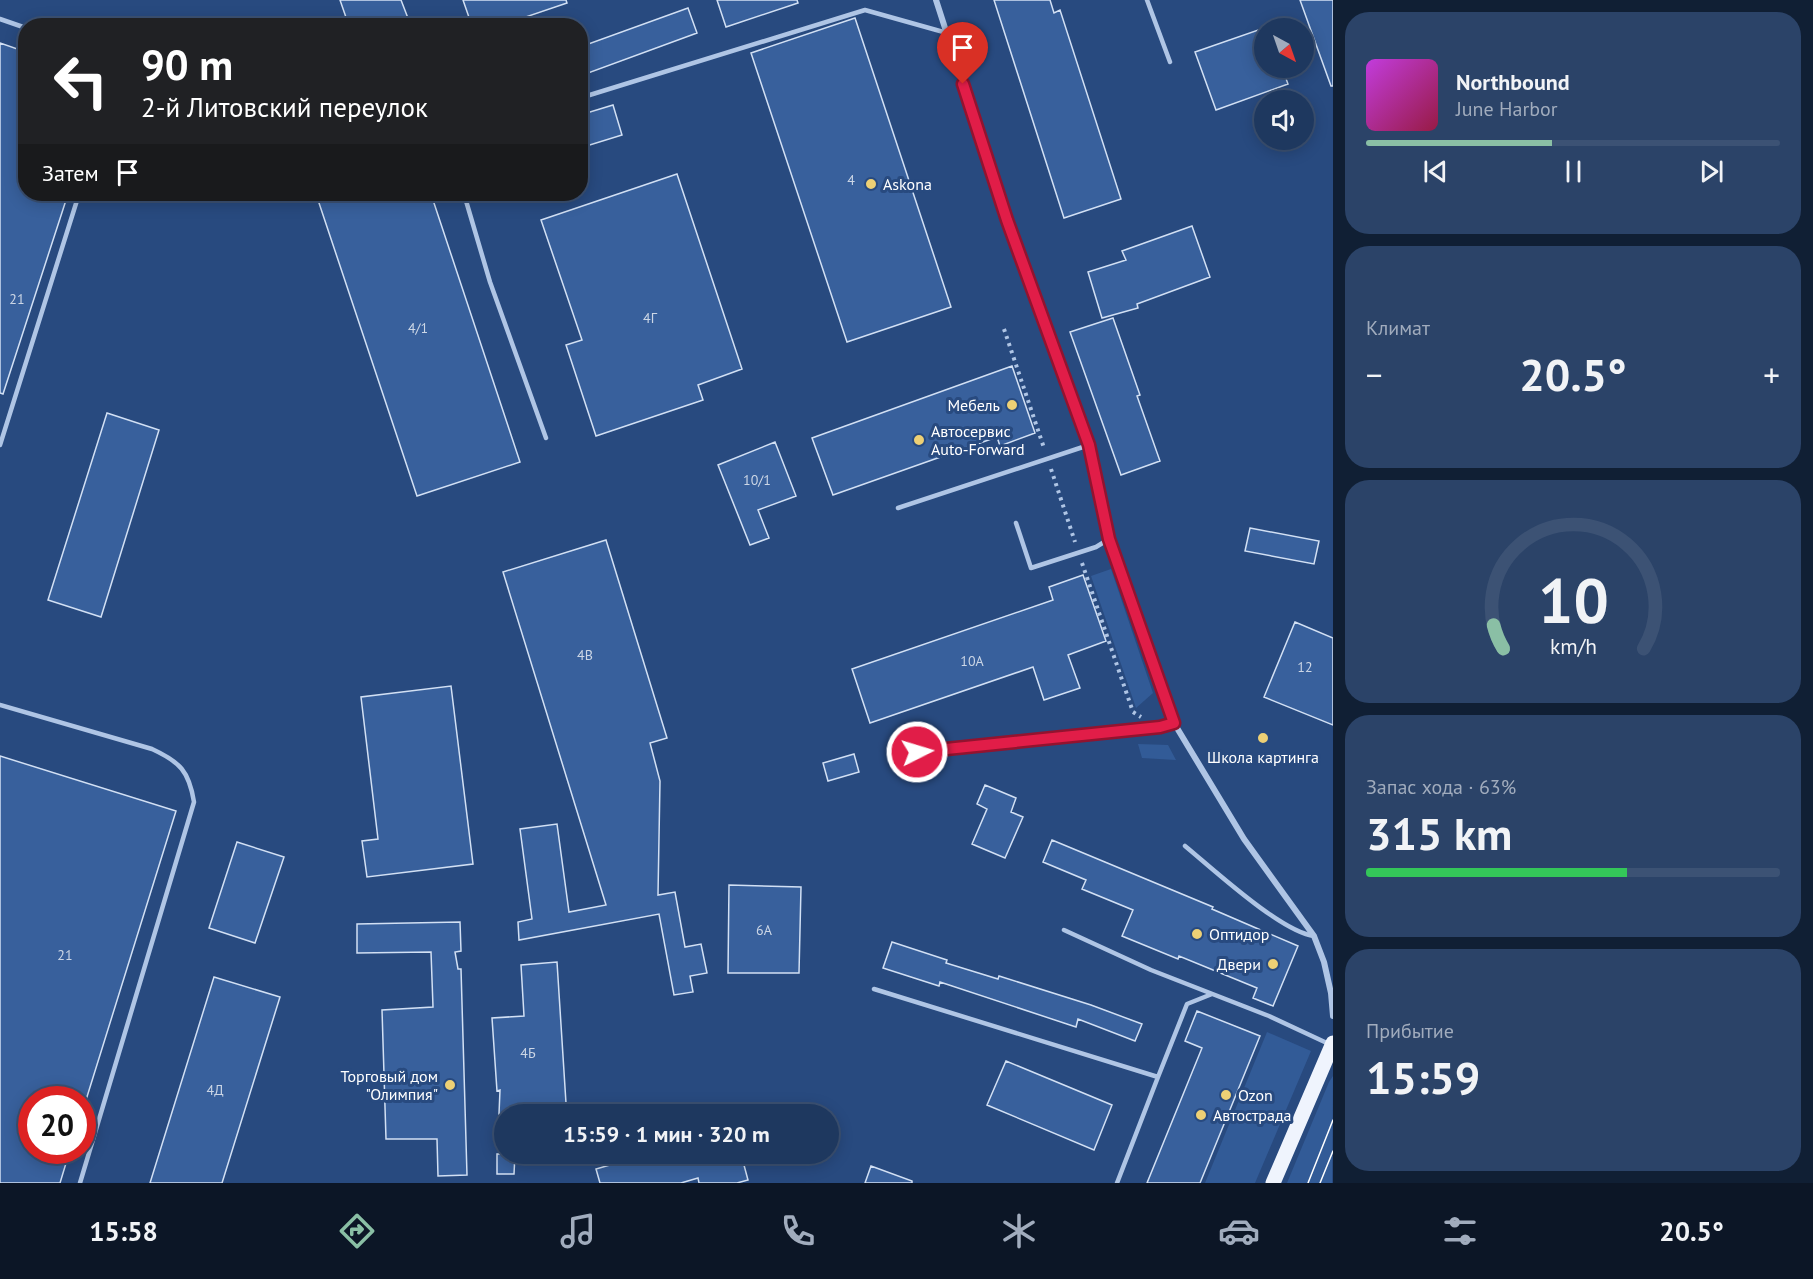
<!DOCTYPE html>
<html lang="ru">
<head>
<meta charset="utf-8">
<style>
	:root { --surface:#1e385f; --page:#2b4368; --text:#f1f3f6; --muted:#a1acbd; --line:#3c5274; --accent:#8abfa5 }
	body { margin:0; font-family:"PT Sans",sans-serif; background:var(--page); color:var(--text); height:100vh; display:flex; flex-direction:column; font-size:22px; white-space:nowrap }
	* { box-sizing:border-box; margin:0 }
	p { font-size:20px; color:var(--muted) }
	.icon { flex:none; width:33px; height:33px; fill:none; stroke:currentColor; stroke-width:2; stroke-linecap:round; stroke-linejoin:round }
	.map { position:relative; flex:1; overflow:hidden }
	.sheet { display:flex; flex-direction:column; gap:12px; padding:12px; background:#101f34; width:480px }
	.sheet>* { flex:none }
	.guide { position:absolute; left:18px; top:18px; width:570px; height:183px; border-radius:24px; box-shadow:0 3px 15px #0003,0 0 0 2px var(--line); background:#202124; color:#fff; overflow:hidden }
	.needle { width:39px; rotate:140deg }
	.buttons { position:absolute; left:1254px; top:18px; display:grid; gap:12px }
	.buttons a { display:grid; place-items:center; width:60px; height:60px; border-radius:50%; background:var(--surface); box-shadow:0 3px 15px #0003,0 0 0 2px var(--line); font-size:30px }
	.speed { position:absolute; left:18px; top:1086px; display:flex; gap:12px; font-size:30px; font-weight:700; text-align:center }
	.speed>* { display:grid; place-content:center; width:78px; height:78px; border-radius:50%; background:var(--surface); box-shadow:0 3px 15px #0003,0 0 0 2px var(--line); line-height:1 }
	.speed .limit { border:9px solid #d22; background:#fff; color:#111 }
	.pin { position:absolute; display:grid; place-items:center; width:51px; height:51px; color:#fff; margin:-62px -26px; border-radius:50% 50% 50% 0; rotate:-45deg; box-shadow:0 0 6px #0007 }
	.pin .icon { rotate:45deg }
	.me { position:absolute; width:66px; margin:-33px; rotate:85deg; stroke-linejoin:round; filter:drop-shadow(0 0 4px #0008) }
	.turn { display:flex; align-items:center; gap:21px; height:126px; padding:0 24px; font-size:27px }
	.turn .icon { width:78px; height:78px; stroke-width:2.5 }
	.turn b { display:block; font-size:42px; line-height:51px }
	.then { display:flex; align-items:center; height:57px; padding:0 24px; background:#0003; gap:12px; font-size:22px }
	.big { font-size:45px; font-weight:700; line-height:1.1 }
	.sheet .card { flex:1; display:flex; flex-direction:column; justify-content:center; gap:9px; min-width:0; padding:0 21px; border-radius:24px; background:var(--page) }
	.sheet .dial { align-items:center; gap:0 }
	.dial svg { height:156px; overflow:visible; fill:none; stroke:var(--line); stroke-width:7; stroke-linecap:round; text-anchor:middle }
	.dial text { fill:var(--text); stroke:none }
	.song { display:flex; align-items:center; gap:18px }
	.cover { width:72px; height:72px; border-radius:9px; background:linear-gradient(135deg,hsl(290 70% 55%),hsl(340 70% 35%)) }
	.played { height:6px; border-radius:3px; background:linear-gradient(90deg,var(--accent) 45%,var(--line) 45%) }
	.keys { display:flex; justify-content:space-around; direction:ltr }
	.heat { display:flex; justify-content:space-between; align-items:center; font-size:33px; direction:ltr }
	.charge { height:9px; border-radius:4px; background:linear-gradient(90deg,#34c759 63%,var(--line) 0) }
	.trip { position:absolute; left:494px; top:1104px; width:345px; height:60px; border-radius:30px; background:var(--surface); box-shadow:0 3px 15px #0003,0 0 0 2px var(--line); font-weight:700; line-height:60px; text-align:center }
	.dock { display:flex; height:96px; justify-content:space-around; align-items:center; background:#0c1626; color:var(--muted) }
	.dock .icon { width:42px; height:42px }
	.dock .active { color:var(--accent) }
	.dock b { font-size:27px; color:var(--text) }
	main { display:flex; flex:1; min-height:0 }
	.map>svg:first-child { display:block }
	.green { fill:#325b97 }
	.building { fill:#38609c; stroke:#d2e0f4; stroke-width:1.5 }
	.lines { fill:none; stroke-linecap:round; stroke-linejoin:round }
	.path { stroke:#afc5e5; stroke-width:4; stroke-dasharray:3 4.5; stroke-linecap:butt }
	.lane { stroke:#afc5e5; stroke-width:4.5 }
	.street { stroke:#afc5e5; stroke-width:6 }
	.primary { stroke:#eff4fd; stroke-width:15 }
	.tram { stroke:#fff; stroke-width:1.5 }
	.route-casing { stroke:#92132f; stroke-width:15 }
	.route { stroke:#e11d48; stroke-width:10 }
	.poi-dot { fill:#edd075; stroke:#284a7f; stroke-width:2 }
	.labels { text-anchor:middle; stroke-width:6; stroke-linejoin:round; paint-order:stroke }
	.number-label { font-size:14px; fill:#cdd7e6 }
	.poi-label { font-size:16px; fill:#fff; stroke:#284a7f; text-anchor:start }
</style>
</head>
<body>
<main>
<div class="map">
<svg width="1333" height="1183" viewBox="0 0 1333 1183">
	<rect width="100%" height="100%" fill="#284a7f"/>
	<path class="green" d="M 1111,569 L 1153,693 L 1136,708 L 1091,576 Z
		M 1138,744 L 1168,745 L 1176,760 L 1142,758 Z
		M 1267,1032 L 1311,1051 L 1255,1183 L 1205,1183 Z
		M 1333,1076 L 1332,1183 L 1287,1183 L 1329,1082 Z"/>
	<path class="building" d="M 340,0 L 401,0 L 411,26 L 349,26 Z
		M 463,0 L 566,0 L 567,3 L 499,26 L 472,26 Z
		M 717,0 L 797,0 L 798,3 L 726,27 Z
		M 994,0 L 1050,0 L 1054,13 L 1060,10 L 1121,199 L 1064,218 Z
		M 1300,0 L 1333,0 L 1333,86 L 1331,86 Z
		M 688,8 L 697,33 L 580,76 L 580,47 Z
		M 855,18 L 951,307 L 847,342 L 751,53 Z
		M 1264,28 L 1264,68 L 1282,68 L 1288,84 L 1216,110 L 1195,52 Z
		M 0,43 L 26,52 L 26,194 L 68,194 L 3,394 L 0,393 Z
		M 613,105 L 622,135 L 580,148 L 580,115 Z
		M 677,174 L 742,369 L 698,385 L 703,400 L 596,436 L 566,345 L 582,340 L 541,220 Z
		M 316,194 L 431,194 L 520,462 L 417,496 Z
		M 1192,226 L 1210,277 L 1137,304 L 1138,308 L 1102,318 L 1088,272 L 1126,260 L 1122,251 Z
		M 1113,318 L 1140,395 L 1137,396 L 1160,461 L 1121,475 L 1070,332 Z
		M 1012,366 L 1035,433 L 1000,446 L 997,437 L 833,495 L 812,438 Z
		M 107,413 L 159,430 L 101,617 L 48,600 Z
		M 775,442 L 796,496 L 758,510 L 769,538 L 750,545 L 718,465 Z
		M 1250,528 L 1319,541 L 1314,564 L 1245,551 Z
		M 606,540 L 667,738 L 650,743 L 660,781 L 658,895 L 675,892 L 685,947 L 701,944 L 707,973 L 690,976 L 693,992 L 674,995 L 659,914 L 519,940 L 518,922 L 532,919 L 520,829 L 557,824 L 569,912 L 606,905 L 503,572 Z
		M 1083,575 L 1106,641 L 1068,655 L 1080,688 L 1044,700 L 1033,667 L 870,723 L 852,669 L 1053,600 L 1049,587 Z
		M 1295,622 L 1333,638 L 1333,725 L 1264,697 Z
		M 451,686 L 473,864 L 367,877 L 362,841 L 378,839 L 361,697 Z
		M 854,754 L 859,772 L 828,781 L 823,763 Z
		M 0,756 L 176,811 L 86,1100 L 32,1100 L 32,1150 L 70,1150 L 60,1183 L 0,1183 Z
		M 985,785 L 1016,798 L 1011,812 L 1023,817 L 1005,858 L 972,844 L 987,809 L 977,804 Z
		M 1052,840 L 1213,907 L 1212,909 L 1298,946 L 1273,1006 L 1253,998 L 1257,988 L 1179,956 L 1178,959 L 1122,936 L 1133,910 L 1082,889 L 1086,880 L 1043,862 Z
		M 237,842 L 284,857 L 255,943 L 209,928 Z
		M 729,885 L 801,887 L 799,973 L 728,973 Z
		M 460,922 L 461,951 L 455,952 L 458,969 L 461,969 L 467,1175 L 438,1176 L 437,1139 L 386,1139 L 382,1010 L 433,1007 L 431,952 L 357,953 L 357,924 Z
		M 892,942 L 947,960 L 946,963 L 998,979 L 999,976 L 1091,1005 L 1142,1024 L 1135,1041 L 1078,1019 L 1076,1027 L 940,982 L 939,986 L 883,968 Z
		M 557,962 L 566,1103 L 517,1107 L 516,1114 L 499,1114 L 500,1090 L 497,1091 L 492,1018 L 524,1016 L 521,965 Z
		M 214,977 L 280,997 L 222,1183 L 150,1183 Z
		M 1197,1011 L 1260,1036 L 1200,1183 L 1147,1183 L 1202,1048 L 1185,1041 Z
		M 1006,1061 L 1112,1105 L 1094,1150 L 987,1105 Z
		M 497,1154 L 515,1154 L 514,1174 L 497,1174 Z
		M 648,1154 L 741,1154 L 748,1180 L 737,1183 L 699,1183 L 698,1178 L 681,1183 L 600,1183 L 596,1169 Z
		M 871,1166 L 912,1181 L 912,1183 L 865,1183 Z"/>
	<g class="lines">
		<path class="path" d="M 1004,329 L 1044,448
			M 1051,469 L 1075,542
			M 1082,563 L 1133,712 L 1141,717"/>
		<path class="lane" d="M 1147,0 L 1170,62
			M 0,19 L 26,28
			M 580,98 L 865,10 L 947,33
			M 464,194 L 490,282 L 546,438
			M 0,445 L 79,194
			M 898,508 L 1089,445
			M 1016,523 L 1031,568 L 1096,547 L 1109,539
			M 0,705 L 152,749 C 180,762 189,771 194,802 L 80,1183
			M 917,752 L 1160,727 L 1174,723
			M 1185,846 C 1213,869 1281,932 1314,936
			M 1064,930 L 1151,970 L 1269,1016 L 1329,1044
			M 874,989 L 1158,1077 L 1187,1004 L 1212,994
			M 1117,1183 L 1158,1077"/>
		<path class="street" d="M 936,0 L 1007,220 L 1089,445 L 1109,539 L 1174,723 L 1244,839 L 1314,936 L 1324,962 L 1331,993 L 1333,1016"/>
		<path class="primary" d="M 1273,1183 L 1333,1043"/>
		<path class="tram" d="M 1308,1183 L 1333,1120
			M 1320,1183 L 1333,1151"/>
	</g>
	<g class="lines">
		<g class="route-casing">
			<path id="route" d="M 917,752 L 1160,727 L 1174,723 L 1109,539 L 1089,445 L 1007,220 L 963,84"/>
		</g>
		<use href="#route" class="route"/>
	</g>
	<g class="poi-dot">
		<circle cx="871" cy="184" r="6"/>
		<circle cx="1012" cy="405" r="6"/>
		<circle cx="919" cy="440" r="6"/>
		<circle cx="1263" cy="738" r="6"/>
		<circle cx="1197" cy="934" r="6"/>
		<circle cx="1273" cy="964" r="6"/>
		<circle cx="450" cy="1085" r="6"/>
		<circle cx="1226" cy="1095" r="6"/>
		<circle cx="1201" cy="1115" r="6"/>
	</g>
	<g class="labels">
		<g class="number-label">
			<text x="851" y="185">4</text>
			<text x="17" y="304">21</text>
			<text x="650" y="323">4Г</text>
			<text x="418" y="333">4/1</text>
			<text x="757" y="485">10/1</text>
			<text x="585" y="660">4В</text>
			<text x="972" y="666">10А</text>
			<text x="1305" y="672">12</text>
			<text x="764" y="935">6А</text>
			<text x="65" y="960">21</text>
			<text x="528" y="1058">4Б</text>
			<text x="215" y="1095">4Д</text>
		</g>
		<g class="poi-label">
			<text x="883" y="190">Askona</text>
			<text x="1000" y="411" text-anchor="end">Мебель</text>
			<text x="931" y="437">Автосервис<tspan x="931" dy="18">Auto-Forward</tspan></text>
			<text x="1263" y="763" text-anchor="middle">Школа картинга</text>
			<text x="1209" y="940">Оптидор</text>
			<text x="1261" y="970" text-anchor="end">Двери</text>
			<text x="438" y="1082" text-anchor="end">Торговый дом<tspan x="438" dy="18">"Олимпия"</tspan></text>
			<text x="1238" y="1101">Ozon</text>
			<text x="1213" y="1121">Автострада</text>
		</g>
	</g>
</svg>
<div class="buttons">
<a><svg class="needle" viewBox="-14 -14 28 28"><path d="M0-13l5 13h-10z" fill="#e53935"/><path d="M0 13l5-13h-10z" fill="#a1acbd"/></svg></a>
<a><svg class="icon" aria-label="sound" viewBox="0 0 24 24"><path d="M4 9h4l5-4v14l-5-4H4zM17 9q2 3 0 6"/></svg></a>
</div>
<div class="speed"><div class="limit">20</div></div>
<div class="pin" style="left:963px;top:84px;background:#d93025"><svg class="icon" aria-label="arrive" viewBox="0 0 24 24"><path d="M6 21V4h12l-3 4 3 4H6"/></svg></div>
<svg class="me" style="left:917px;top:752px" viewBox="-20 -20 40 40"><circle r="17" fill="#e11d48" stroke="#fff" stroke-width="3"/><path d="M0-11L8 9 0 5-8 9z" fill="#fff"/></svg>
<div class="trip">15:59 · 1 мин · 320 m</div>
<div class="guide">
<div class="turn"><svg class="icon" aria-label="left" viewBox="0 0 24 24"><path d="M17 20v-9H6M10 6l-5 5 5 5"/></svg><div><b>90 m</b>2-й Литовский переулок</div></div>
<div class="then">Затем<svg class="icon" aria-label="arrive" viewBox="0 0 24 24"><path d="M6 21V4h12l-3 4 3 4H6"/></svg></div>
</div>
</div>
<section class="sheet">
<div class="card">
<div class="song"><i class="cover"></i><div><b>Northbound</b><p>June Harbor</p></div></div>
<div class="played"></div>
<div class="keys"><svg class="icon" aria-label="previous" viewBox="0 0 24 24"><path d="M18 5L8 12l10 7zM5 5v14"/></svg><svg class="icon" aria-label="pause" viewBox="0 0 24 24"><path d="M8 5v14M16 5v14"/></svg><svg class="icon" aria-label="next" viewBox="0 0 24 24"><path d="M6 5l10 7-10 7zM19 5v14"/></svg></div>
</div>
<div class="card"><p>Климат</p>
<div class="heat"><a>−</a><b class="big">20.5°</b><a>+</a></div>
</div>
<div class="card dial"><svg viewBox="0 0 100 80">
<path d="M14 69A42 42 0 1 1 86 69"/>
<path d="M14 69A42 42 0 0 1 9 57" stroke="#8abfa5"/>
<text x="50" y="56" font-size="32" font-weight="700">10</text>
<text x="50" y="72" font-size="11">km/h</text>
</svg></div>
<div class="card"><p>Запас хода · 63%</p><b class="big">315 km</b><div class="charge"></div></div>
<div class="card"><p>Прибытие</p><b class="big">15:59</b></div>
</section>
</main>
<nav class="dock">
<b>15:58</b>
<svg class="icon active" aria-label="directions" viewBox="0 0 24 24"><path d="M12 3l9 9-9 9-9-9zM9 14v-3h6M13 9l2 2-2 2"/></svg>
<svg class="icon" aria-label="music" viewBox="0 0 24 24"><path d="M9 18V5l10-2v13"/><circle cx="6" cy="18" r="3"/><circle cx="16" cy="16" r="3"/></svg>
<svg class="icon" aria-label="phone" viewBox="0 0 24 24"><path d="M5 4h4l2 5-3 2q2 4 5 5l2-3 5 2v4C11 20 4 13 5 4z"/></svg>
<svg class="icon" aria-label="climate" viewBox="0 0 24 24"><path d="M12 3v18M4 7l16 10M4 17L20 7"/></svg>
<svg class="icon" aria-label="car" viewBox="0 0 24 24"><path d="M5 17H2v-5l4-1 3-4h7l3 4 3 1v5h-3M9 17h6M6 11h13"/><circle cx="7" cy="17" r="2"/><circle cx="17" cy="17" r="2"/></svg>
<svg class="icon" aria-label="filters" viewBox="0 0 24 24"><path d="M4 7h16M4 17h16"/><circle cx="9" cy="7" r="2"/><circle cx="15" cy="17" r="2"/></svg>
<b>20.5°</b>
</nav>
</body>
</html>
